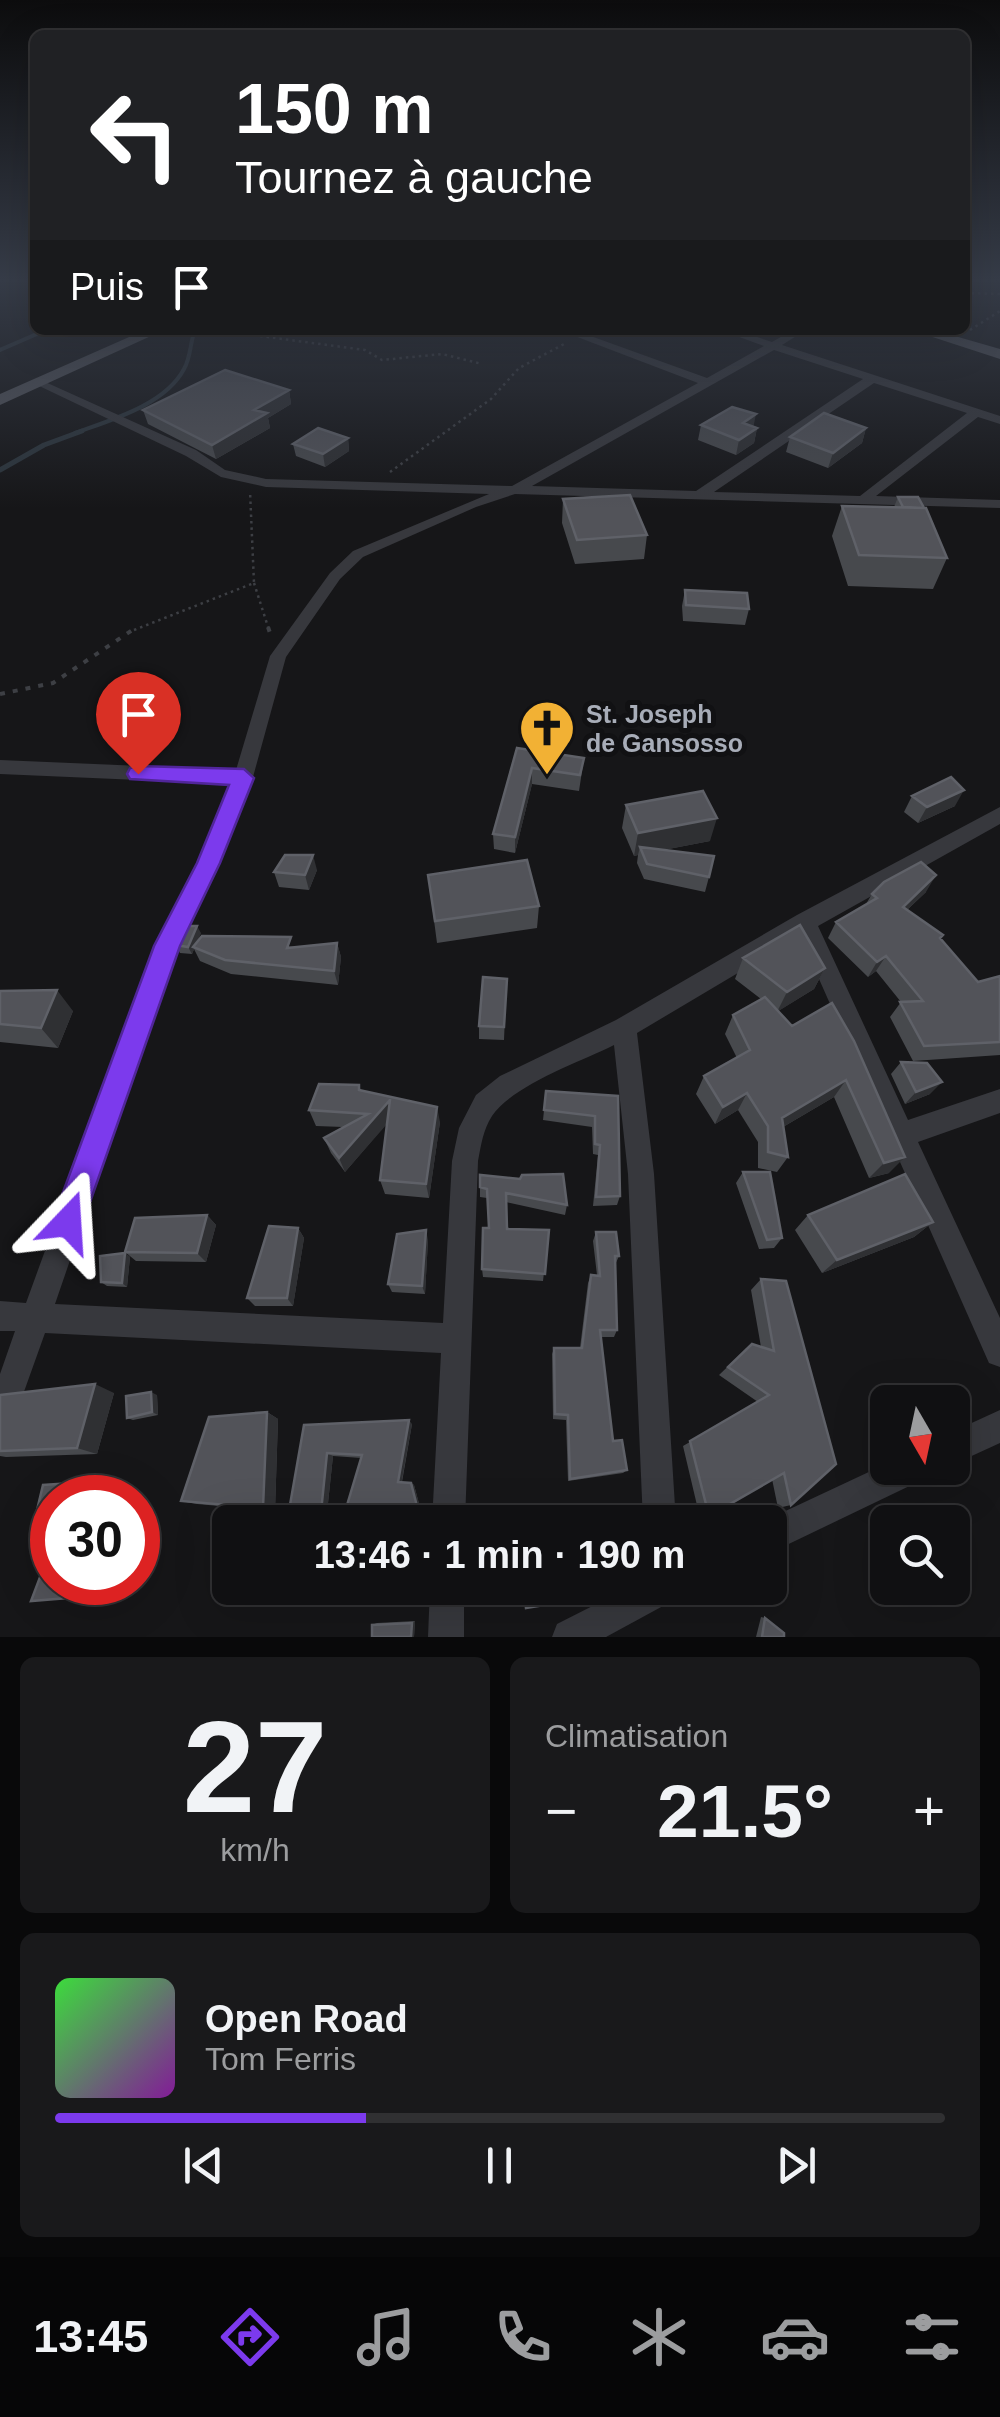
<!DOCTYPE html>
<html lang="fr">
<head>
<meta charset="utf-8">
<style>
	:root { --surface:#101012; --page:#19191b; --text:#f1f3f6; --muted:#9c9d9f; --line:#303032; --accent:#7c3aed }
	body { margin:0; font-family:Arial,sans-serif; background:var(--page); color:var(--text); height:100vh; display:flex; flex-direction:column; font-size:38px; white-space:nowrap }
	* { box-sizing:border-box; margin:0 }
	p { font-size:32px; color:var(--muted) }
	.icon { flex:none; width:55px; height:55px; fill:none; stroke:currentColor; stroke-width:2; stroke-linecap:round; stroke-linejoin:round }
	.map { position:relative; height:1637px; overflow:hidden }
	.details { display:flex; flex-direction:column; gap:20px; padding:20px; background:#09090a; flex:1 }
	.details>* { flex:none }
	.top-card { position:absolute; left:30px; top:30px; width:940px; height:305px; border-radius:15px; box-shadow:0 10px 40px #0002,0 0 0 2px var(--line); background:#202124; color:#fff; overflow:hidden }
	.needle { width:65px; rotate:171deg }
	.buttons { position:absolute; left:870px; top:1385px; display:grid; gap:20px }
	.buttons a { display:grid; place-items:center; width:100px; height:100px; border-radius:15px; background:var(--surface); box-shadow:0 10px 40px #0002,0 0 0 2px var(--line); font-size:50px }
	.speed { position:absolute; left:30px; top:1475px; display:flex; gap:20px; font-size:50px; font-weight:700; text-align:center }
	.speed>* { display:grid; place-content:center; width:130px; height:130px; border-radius:50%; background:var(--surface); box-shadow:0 10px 40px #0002,0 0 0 2px var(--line); line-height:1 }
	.speed .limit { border:15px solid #d22; background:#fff; color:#111 }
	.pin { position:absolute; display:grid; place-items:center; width:85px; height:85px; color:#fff; margin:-102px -42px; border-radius:50% 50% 50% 0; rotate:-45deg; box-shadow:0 0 10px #0007 }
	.pin .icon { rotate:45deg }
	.me { position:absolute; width:110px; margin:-55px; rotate:20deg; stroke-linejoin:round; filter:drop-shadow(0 0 8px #0008) }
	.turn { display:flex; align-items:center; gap:35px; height:210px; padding:0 40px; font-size:45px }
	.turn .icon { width:130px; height:130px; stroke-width:2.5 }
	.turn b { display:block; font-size:70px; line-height:85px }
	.then { display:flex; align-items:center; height:95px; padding:0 40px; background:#0003; gap:20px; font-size:38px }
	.big { font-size:75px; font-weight:800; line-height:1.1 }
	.details .card { flex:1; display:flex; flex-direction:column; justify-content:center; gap:15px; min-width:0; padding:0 35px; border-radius:15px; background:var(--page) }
	.details .dial { align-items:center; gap:0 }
	.dial b { font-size:130px; line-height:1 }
	.song { display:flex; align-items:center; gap:30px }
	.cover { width:120px; height:120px; border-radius:15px; background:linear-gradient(135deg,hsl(120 70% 55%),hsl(290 70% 35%)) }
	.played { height:10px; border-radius:5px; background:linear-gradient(90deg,var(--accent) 35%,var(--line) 35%) }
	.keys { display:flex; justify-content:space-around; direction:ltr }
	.heat { display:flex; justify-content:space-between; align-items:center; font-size:55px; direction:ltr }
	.details .tiles { flex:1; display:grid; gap:20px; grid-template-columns:1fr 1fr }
	.card:last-child { grid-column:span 2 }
	.trip { position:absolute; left:212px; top:1505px; width:575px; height:100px; border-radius:15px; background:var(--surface); box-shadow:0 10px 40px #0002,0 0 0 2px var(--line); font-weight:800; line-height:100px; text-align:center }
	.dock { display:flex; height:160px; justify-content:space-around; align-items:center; background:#060607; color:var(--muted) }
	.dock .icon { width:70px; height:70px }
	.dock .active { color:var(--accent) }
	.dock b { font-size:45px; color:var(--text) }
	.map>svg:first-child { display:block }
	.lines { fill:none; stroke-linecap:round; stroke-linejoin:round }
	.stream-far1 { stroke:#2c353c; stroke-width:4 }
	.stream { stroke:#2c353c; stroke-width:5 }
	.path-far1 { stroke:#3d3f44; stroke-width:2.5; stroke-dasharray:2.5 4; stroke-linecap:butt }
	.path { stroke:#3d3f44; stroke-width:4; stroke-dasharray:5 8; stroke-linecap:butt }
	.minor { fill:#37383d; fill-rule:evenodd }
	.major { fill:#53555c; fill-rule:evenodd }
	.wall { fill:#47494d }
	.shaded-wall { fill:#2f3033 }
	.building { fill:#525359; stroke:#5f6168; stroke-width:2.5 }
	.route { fill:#7c3aed; stroke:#51269a; stroke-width:2.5 }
	.labels { text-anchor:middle; stroke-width:10; stroke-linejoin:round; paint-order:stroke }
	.poi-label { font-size:25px; font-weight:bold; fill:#a8adb8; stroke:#111113; text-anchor:start }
</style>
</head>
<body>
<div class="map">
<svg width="1000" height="1637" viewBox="0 0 1000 1637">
	<rect width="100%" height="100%" fill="#161618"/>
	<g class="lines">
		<path class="stream-far1" d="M 0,350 L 46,330
			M 75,433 C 111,420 165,405 184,369 C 191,357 190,342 195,330"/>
		<path class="stream" d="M 0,470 L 44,445 L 82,431"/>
		<path class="path-far1" d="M 965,293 L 1000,294
			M 215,330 L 365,350 L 382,360 L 442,354 L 482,364
			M 970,330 L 1000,311
			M 390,472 L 491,399 L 519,368 L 566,343
			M 254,583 L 269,630
			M 134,630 L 254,583 L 250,491"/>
		<path class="path" d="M 268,627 L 271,636
			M 0,694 L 53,683 L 137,627"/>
		<path class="minor" d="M 559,330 L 574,330 L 707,378 L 764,346 L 720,330 L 736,330 L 772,342 L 793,330 L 806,330 L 782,345 L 1000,416 L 1000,424 L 978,417 L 876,496 L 1000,500 L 1000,508 L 515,494 L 476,507 L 363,557 L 340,579 L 286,657 L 253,777 L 218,863 L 178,946 L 55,1304 L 443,1323 L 452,1161 L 459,1128 L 476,1095 L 500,1076 L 616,1020 L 797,915 L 1000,807 L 1000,824 L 818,926 L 908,1120 L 1000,1089 L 1000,1113 L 918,1142 L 1000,1318 L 1000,1367 L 989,1363 L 800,936 L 637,1033 L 654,1174 L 676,1522 L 643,1522 L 628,1174 L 614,1045 C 580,1062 513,1085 492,1116 C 483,1130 481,1145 478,1161 L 465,1522 L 432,1522 L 441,1353 L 45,1333 L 11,1428 L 0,1433 L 0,1374 L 15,1331 L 0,1331 L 0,1301 L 26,1303 L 156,946 L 198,863 L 231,784 L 0,774 L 0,760 L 236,770 L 270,656 L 330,573 L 353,551 L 489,494 L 266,487 L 221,477 L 186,456 L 33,383 L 43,381 L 196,450 L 225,470 L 266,479 L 512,486 L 698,383 ZM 774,350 L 863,379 L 696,491 L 532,486 ZM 874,383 L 967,413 L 860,496 L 714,492 Z
			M 1000,1410 L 1000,1443 L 952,1465 L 952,1432 Z
			M 888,1463 L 888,1468 L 929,1468 L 924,1479 L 770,1553 L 770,1522 L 762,1522 Z
			M 430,1588 L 464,1588 L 464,1637 L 428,1637 Z
			M 628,1588 L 679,1588 L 674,1600 L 606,1637 L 552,1637 L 557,1624 Z"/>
		<path class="major" d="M 145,330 L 164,330 L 0,405 L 0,394 Z
			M 911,330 L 934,330 L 1000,349 L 1000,359 Z"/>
	</g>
	<path class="wall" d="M 289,390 L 291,404 L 268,418 L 270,428 L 216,459 L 148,424 L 143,410 Z
		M 701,425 L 753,427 L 757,428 L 754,443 L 736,455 L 698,440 Z
		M 866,428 L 862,443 L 828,468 L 786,452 L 790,437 Z
		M 348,438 L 349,451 L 325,467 L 296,456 L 293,444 Z
		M 898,497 L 947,558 L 933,589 L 848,586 L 832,536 L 842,506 L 894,507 Z
		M 563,499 L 647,535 L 644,559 L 575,564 L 562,523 Z
		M 685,590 L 749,609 L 745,625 L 683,621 L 682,606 Z
		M 517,748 L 584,758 L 579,791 L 532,784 L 515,853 L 494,849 L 493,834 Z
		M 912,796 L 955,806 L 918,823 L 904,812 Z
		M 626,805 L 710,841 L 663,850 L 709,877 L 705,892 L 644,879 L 637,863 L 638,855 L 634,856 L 622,828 Z
		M 317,870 L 309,890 L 279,887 L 274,872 Z
		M 428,875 L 539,906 L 537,928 L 437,943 Z
		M 926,892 L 907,910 L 940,938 L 978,982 L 1000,976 L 1000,1055 L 913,1061 L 890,1017 L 901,1002 L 876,971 L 868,977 L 828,938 L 836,922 L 866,904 L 872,894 Z
		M 201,933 L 197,941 L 295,947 L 337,943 L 341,957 L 338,985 L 231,974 L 200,961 L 194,949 L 192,954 L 180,953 L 176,945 Z
		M 743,958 L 825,968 L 814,989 L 778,1011 L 792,1026 L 832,1003 L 889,1173 L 869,1178 L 834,1097 L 783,1127 L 788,1157 L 777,1172 L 758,1168 L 758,1142 L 738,1110 L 715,1124 L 696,1094 L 704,1076 L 737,1058 L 725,1034 L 733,1015 L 761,999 L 735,979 Z
		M 0,991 L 73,1011 L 58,1048 L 0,1042 Z
		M 506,992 L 504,1040 L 479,1039 L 479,1026 Z
		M 901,1062 L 930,1094 L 905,1104 L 891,1074 Z
		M 359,1085 L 361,1091 L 440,1122 L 429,1198 L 385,1194 L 380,1180 L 387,1123 L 345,1172 L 331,1153 L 324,1138 L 343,1127 L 316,1126 L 309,1110 Z
		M 546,1091 L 618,1096 L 620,1196 L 617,1205 L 593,1206 L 598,1155 L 593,1154 L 592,1127 L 543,1120 Z
		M 743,1172 L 782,1238 L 774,1248 L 759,1249 L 736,1183 Z
		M 480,1187 L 567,1205 L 565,1215 L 506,1202 L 507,1229 L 549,1230 L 543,1281 L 483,1277 L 482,1269 L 489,1228 L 487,1198 L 480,1197 Z
		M 207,1215 L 216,1225 L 206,1262 L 136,1261 L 125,1252 Z
		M 808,1215 L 933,1222 L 914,1237 L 822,1273 L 795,1230 Z
		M 298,1228 L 304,1238 L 293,1306 L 255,1306 L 247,1298 Z
		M 596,1232 L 619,1256 L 615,1265 L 617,1330 L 614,1337 L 601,1337 L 613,1441 L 627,1470 L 623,1473 L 568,1481 L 566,1420 L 553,1419 L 552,1354 L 554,1348 L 580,1348 L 588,1283 L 591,1275 L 597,1275 L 593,1241 Z
		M 428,1240 L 425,1294 L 392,1292 L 388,1284 Z
		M 125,1253 L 130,1257 L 127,1287 L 107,1286 L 101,1282 Z
		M 761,1279 L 786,1281 L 791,1505 L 778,1508 L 772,1479 L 709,1516 L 700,1518 L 683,1446 L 758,1402 L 719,1375 L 743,1352 L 761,1347 L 751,1290 Z
		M 114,1393 L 97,1454 L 6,1457 L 0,1456 L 0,1395 Z
		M 157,1395 L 158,1415 L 133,1420 L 127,1418 Z
		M 267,1412 L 278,1419 L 275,1511 L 197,1504 L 181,1501 Z
		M 412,1424 L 402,1482 L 411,1483 L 414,1485 L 424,1522 L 342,1522 L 361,1458 L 333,1456 L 326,1522 L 287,1522 L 304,1425 Z
		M 761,1617 L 765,1618 L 784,1637 L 756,1637 Z
		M 415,1621 L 414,1637 L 372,1637 L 372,1625 L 377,1623 Z"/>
	<path class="shaded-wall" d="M 289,390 L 291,404 L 268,418 L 270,428 L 216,459 L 212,445 L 254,410 Z
		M 756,414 L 753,429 L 743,423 Z
		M 757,428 L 754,443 L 736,455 L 739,440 Z
		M 866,428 L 862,443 L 828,468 L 833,453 Z
		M 348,438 L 349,451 L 325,467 L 323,454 Z
		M 532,768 L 532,784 L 515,853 L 515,837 Z
		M 964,790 L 955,806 L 918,823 L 927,807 Z
		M 717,818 L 710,841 L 643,854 L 640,847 L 638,855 L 634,856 L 638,833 Z
		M 313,855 L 317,870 L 309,890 L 305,875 Z
		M 936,875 L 926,892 L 893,923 L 903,907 Z
		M 197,926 L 201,933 L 192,954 L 188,947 Z
		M 337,943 L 341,957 L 338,985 L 334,971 Z
		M 886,956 L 876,971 L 868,977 L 877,962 Z
		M 825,968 L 814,989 L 777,1012 L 787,992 Z
		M 57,990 L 73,1011 L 58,1048 L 41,1028 Z
		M 846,1080 L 834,1097 L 771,1134 L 782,1118 Z
		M 942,1082 L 930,1094 L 905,1104 L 916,1092 Z
		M 747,1093 L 738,1110 L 715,1124 L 723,1107 Z
		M 390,1100 L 394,1116 L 345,1172 L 339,1158 Z
		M 437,1107 L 440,1122 L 429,1198 L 426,1184 Z
		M 905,1157 L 889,1173 L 869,1178 L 884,1163 Z
		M 207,1215 L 216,1225 L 206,1262 L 197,1253 Z
		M 933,1222 L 914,1237 L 822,1273 L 837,1260 Z
		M 298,1228 L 304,1238 L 293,1306 L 287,1298 Z
		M 426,1230 L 428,1240 L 425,1294 L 422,1286 Z
		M 125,1253 L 130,1257 L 127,1287 L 122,1283 Z
		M 95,1384 L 114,1393 L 97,1454 L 77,1448 Z
		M 151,1392 L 157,1395 L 158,1415 L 152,1412 Z
		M 267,1412 L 278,1419 L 275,1511 L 263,1508 Z
		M 409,1420 L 412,1424 L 401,1485 L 398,1482 Z
		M 327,1453 L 333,1456 L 326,1522 L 320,1522 Z
		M 101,1481 L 115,1484 L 110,1498 L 96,1498 Z
		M 411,1483 L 414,1485 L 424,1522 L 421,1522 Z
		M 81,1582 L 96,1582 L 94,1596 L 80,1597 Z
		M 415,1621 L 414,1637 L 411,1637 L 412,1623 Z"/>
	<path class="building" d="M 225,370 L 289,390 L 254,410 L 267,413 L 212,445 L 143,410 Z
		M 732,407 L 756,414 L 743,423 L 757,428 L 739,440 L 701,425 Z
		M 824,413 L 866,428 L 833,453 L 790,437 Z
		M 318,428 L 348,438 L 323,454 L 293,444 Z
		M 630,495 L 647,535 L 577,540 L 563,499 Z
		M 898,497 L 918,497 L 924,508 L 903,507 Z
		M 842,506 L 926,508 L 947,558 L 859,555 Z
		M 685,590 L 747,593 L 749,609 L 686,605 Z
		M 517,748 L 584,758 L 580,775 L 532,768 L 515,837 L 493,834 Z
		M 951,777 L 964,790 L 927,807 L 912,796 Z
		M 703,791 L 717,818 L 638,833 L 626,805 Z
		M 640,847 L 714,856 L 709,877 L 647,864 Z
		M 285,855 L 313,855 L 305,875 L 274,872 Z
		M 527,860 L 539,906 L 435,921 L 428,875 Z
		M 921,862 L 936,875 L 903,907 L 943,935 L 940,938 L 978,982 L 1000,976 L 1000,1042 L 924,1046 L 900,1002 L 923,1001 L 886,956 L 877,962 L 836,922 L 877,898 L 872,894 L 884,882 Z
		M 800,925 L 825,968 L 787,992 L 743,958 Z
		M 184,926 L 197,926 L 188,947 L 176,945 Z
		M 202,936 L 291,937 L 287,948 L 337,943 L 334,971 L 225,960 L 193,947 Z
		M 483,977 L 507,979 L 504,1027 L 479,1026 Z
		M 57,990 L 41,1028 L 0,1024 L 0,991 Z
		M 765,997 L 792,1026 L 832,1003 L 854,1041 L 905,1157 L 884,1163 L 846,1080 L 782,1118 L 788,1157 L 768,1152 L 768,1126 L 747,1093 L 723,1107 L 704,1076 L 750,1050 L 733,1015 Z
		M 901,1062 L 927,1063 L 942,1082 L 916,1092 Z
		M 319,1084 L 359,1085 L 359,1090 L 437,1107 L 426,1184 L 380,1180 L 390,1100 L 339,1158 L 324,1138 L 368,1114 L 309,1110 Z
		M 546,1091 L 618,1096 L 620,1196 L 596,1197 L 600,1145 L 595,1144 L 595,1116 L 544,1110 Z
		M 743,1172 L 770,1172 L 782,1238 L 767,1240 Z
		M 563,1174 L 567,1205 L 506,1193 L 507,1229 L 549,1230 L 545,1274 L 482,1269 L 483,1228 L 489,1228 L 487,1189 L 480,1187 L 480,1175 L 520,1179 L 522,1175 Z
		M 905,1174 L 933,1222 L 837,1260 L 808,1215 Z
		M 207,1215 L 197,1253 L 125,1252 L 135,1218 Z
		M 269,1226 L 298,1228 L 287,1298 L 247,1298 Z
		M 426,1230 L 422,1286 L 388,1284 L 397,1234 Z
		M 596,1232 L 616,1232 L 619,1256 L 615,1256 L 617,1330 L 600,1330 L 613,1441 L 622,1440 L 627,1470 L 570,1479 L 568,1415 L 555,1414 L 554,1348 L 582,1348 L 591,1275 L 600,1276 Z
		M 125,1253 L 122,1283 L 101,1282 L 100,1256 Z
		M 761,1279 L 786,1281 L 836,1464 L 791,1505 L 784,1473 L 709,1516 L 690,1441 L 769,1395 L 728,1367 L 752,1344 L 774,1351 Z
		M 95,1384 L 77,1448 L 0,1451 L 0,1395 Z
		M 151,1392 L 152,1412 L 127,1418 L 126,1396 Z
		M 267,1412 L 263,1508 L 181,1501 L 209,1417 Z
		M 409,1420 L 398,1482 L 411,1483 L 421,1522 L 342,1522 L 362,1455 L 327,1453 L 320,1522 L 287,1522 L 304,1425 Z
		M 101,1481 L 96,1498 L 52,1498 L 52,1511 L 37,1510 L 43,1485 Z
		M 623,1506 L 625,1522 L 593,1522 L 593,1509 Z
		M 45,1564 L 52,1564 L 52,1582 L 81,1582 L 80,1597 L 31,1601 Z
		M 524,1588 L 568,1588 L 569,1601 L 526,1608 Z
		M 765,1618 L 784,1633 L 784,1637 L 762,1637 Z
		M 412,1623 L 411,1637 L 372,1637 L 372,1625 Z"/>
	<linearGradient id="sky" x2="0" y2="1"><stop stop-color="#0c0c0d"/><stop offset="0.55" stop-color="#363c48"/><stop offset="1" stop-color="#363c48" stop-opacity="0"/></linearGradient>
	<rect width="1000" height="509" fill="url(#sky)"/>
	<path class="route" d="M 138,766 L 244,769 L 254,778 L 220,863 L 180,946 L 83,1222 L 79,1233 L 68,1238 L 56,1233 L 52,1222 L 154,946 L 197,863 L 229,785 L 130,779 L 127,774 L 130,768 Z"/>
	<defs>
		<g id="church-pin" transform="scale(2.875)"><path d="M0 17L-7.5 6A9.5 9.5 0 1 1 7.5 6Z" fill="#f2b134" stroke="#111113"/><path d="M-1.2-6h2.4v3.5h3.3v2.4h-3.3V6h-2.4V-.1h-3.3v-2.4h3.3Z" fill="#111"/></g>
	</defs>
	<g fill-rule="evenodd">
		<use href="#church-pin" x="547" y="728"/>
	</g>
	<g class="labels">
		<g class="poi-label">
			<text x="586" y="723">St. Joseph<tspan x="586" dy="29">de Gansosso</tspan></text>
		</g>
	</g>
</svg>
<div class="buttons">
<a><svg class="needle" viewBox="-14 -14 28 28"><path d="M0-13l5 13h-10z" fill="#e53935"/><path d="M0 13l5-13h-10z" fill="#9c9d9f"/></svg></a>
<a><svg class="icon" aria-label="search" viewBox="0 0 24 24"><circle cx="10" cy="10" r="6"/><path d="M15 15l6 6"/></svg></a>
</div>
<div class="speed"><div class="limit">30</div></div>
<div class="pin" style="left:138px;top:774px;background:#d93025"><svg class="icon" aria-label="arrive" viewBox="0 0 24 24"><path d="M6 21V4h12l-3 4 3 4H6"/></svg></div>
<svg class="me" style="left:68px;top:1222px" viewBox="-20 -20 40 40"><path d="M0-17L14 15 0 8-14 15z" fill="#7c3aed" stroke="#fff" stroke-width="4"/></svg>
<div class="trip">13:46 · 1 min · 190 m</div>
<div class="top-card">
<div class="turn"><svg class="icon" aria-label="left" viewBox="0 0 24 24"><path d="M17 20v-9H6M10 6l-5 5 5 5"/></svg><div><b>150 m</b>Tournez à gauche</div></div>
<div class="then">Puis<svg class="icon" aria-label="arrive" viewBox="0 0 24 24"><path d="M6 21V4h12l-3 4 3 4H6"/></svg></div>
</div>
</div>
<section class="details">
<div class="tiles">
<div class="card dial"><b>27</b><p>km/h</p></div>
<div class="card"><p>Climatisation</p>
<div class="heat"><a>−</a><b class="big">21.5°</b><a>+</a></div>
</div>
<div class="card">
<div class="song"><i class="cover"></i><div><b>Open Road</b><p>Tom Ferris</p></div></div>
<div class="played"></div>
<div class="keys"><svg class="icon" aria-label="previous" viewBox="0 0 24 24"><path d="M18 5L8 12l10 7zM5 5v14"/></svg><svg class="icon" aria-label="pause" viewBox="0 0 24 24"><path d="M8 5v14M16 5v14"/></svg><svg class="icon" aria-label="next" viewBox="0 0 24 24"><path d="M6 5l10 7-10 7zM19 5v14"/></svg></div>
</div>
</div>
</section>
<nav class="dock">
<b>13:45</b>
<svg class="icon active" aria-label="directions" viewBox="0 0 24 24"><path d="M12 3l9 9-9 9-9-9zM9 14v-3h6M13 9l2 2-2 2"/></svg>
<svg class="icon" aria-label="music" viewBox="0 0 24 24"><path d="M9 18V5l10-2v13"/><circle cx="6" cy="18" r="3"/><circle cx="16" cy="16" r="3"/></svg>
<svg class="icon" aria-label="phone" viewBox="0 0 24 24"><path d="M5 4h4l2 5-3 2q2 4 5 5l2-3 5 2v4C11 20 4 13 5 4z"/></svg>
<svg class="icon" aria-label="climate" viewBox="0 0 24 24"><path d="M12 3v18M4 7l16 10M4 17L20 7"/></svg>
<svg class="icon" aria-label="car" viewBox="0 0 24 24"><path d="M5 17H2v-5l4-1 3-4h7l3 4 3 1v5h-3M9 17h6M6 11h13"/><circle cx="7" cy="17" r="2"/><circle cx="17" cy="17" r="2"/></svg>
<svg class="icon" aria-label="filters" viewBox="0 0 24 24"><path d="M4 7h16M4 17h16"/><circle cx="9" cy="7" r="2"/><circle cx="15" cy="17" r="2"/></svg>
</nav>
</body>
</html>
